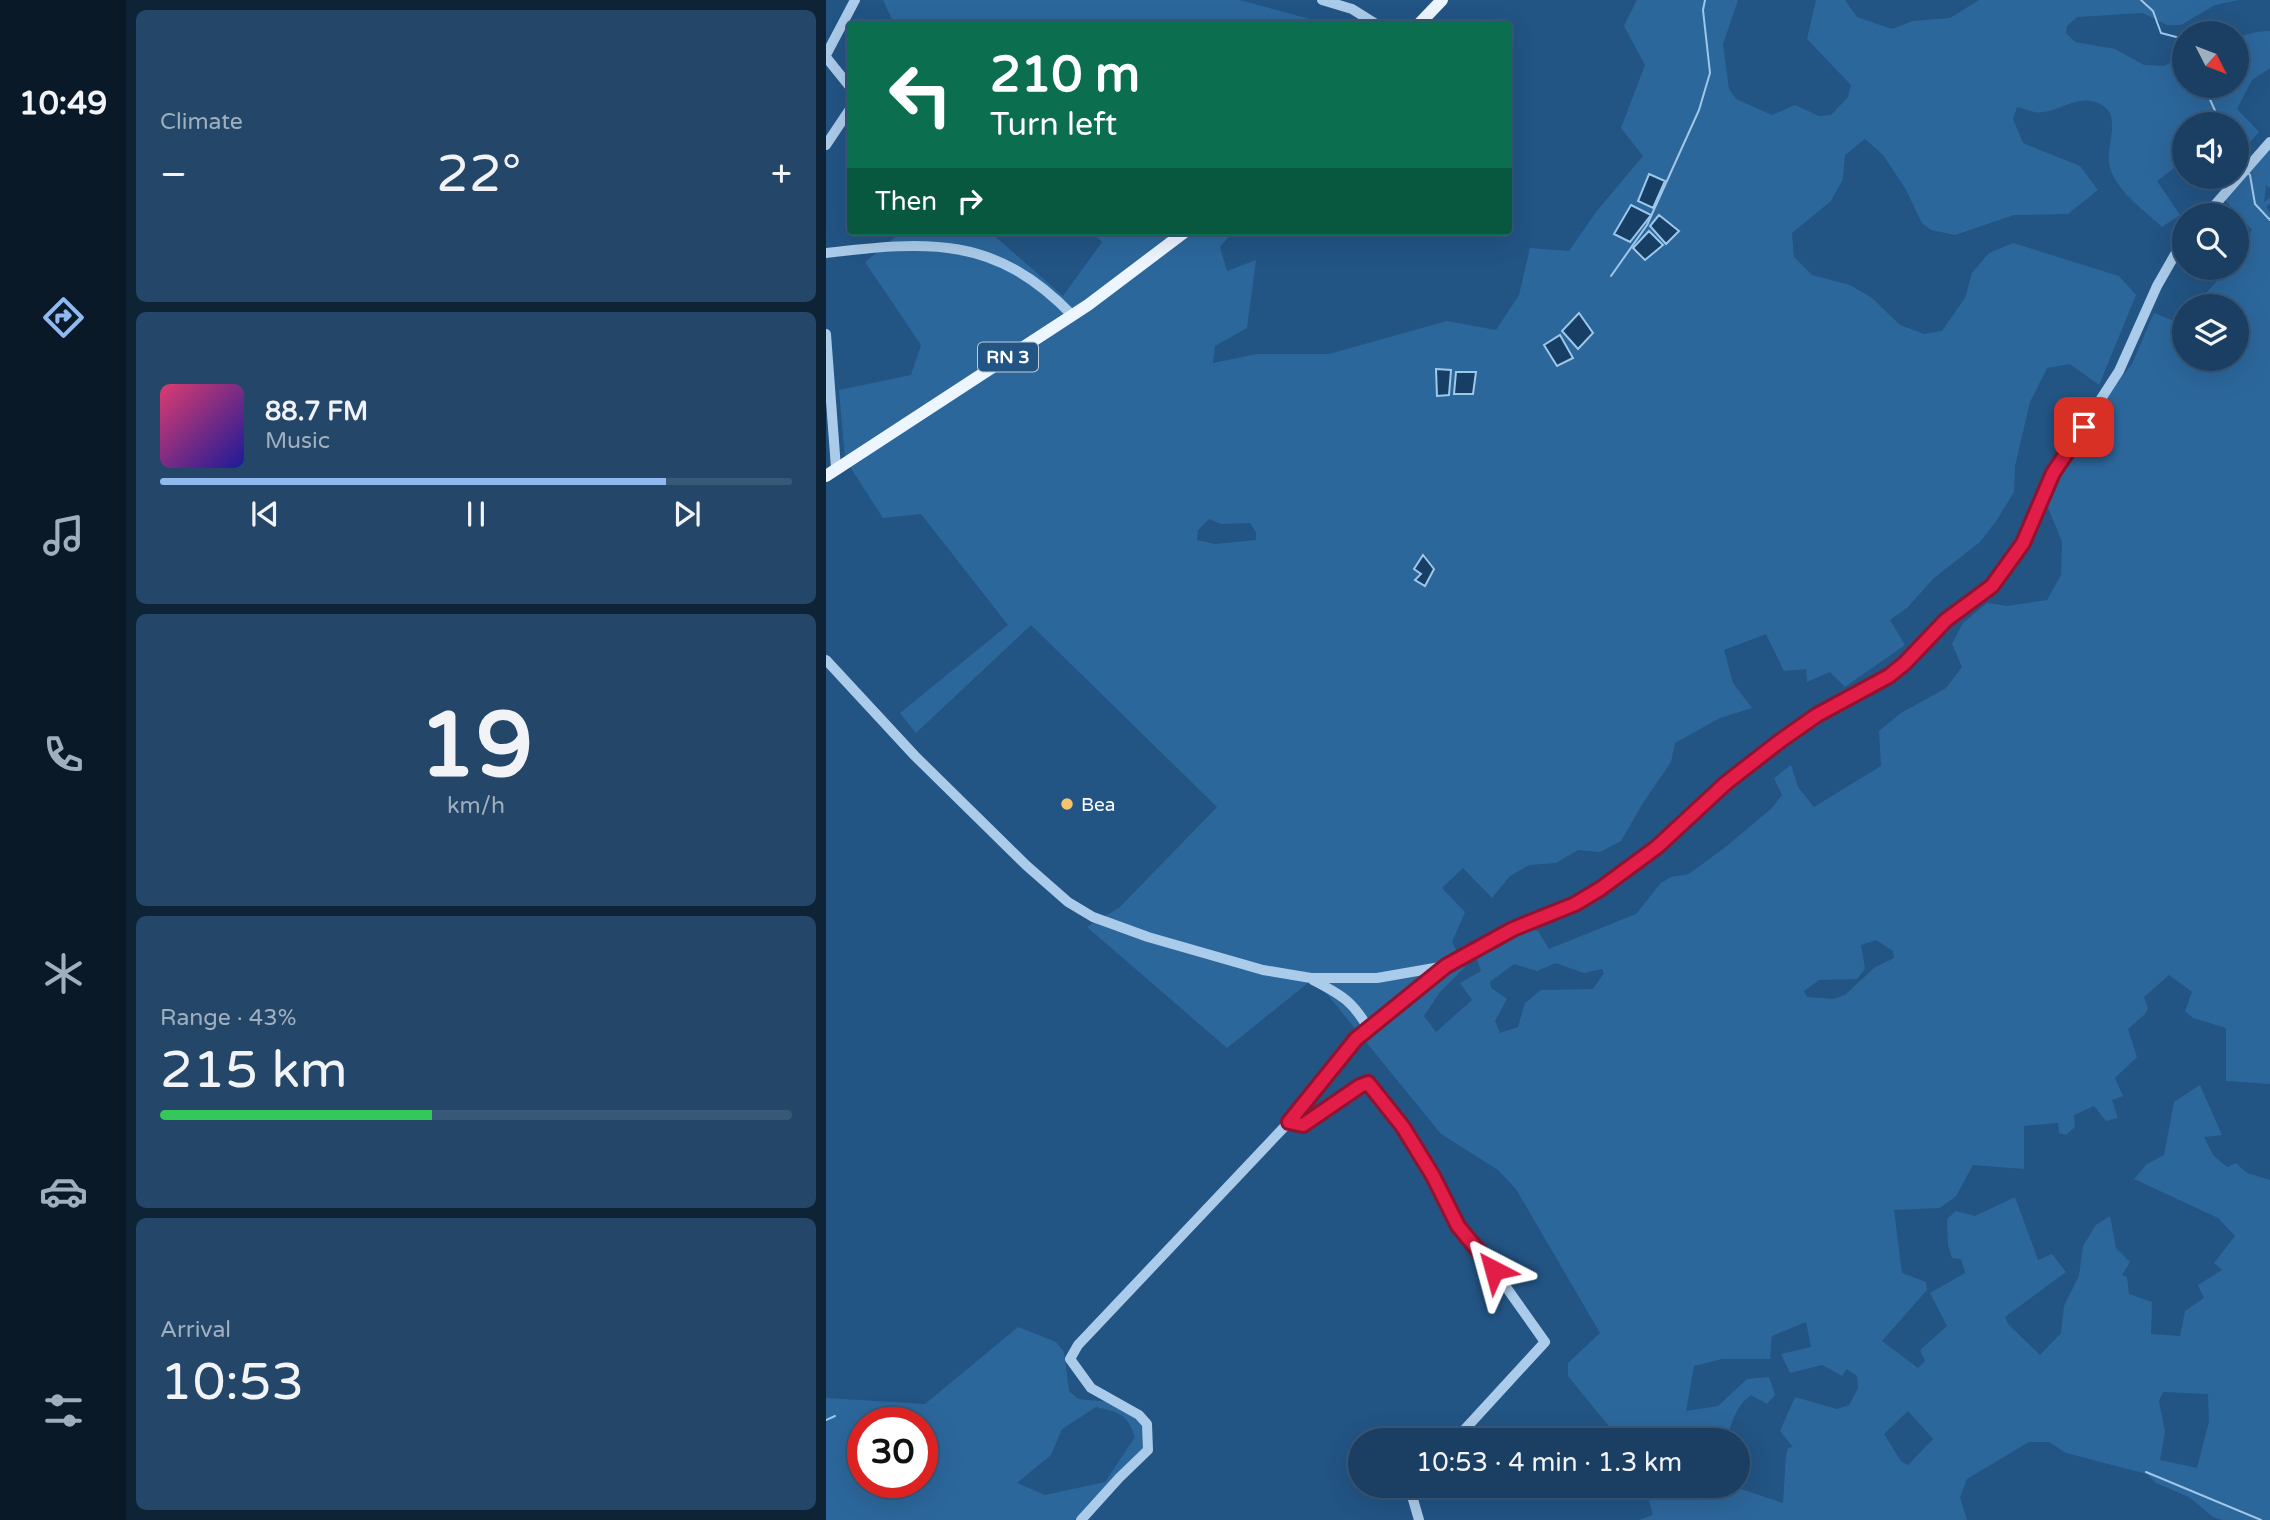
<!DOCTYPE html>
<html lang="en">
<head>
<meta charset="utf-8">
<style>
	:root { --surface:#1a3f63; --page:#234669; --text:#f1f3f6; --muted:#9fafbe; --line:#385878; --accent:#90b9f0 }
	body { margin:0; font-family:"Varela Round",sans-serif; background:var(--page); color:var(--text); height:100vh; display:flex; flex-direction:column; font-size:26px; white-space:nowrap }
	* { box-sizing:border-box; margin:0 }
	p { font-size:23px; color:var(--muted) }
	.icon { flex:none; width:38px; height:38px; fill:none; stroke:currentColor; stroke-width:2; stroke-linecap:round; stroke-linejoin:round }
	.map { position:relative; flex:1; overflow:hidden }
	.drawer { display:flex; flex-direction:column; gap:10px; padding:10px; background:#0e2336; width:700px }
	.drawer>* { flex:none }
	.banner { position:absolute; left:21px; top:21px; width:665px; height:214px; border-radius:7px; box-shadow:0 7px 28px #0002,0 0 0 2px var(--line); background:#0b6e4f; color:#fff; overflow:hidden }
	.needle { width:46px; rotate:132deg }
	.fabs { position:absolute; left:1346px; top:21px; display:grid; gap:14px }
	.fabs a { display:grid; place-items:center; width:77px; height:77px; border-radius:50%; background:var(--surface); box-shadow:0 7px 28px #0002,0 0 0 2px var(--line); font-size:35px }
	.speed { position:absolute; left:21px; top:1407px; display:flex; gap:14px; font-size:35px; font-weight:700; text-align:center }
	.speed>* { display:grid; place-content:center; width:91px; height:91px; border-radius:50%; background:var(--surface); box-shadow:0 7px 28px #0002,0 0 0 2px var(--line); line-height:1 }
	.speed .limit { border:10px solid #d22; background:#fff; color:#111 }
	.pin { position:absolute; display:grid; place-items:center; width:60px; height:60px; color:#fff; margin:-30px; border-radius:14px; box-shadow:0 4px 10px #0006 }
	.me { position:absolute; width:77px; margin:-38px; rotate:321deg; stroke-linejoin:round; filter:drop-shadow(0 0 5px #0008) }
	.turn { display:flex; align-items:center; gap:24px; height:147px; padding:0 28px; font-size:32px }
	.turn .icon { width:91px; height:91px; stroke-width:2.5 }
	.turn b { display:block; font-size:49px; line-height:60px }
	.then { display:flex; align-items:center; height:66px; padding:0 28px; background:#0003; gap:14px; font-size:26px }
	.big { font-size:52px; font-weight:600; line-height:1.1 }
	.drawer .card { flex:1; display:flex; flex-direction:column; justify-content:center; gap:10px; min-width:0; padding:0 24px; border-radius:10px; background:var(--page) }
	.drawer .dial { align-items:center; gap:0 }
	.dial b { font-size:91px; line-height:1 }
	.song { display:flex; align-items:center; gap:21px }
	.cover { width:84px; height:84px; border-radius:10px; background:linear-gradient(135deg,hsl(340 70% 55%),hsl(240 70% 35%)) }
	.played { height:7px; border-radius:4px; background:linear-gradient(90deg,var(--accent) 80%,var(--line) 80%) }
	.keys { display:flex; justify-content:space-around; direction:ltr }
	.heat { display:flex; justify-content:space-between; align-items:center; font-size:38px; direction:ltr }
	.charge { height:10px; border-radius:5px; background:linear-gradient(90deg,#34c759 43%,var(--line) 0) }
	.trip { position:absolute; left:522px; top:1428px; width:402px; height:70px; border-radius:35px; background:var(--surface); box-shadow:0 7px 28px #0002,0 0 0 2px var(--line); font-weight:600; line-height:70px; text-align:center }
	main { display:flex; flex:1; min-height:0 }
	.dock { display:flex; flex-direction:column; width:126px; justify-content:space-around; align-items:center; background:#0a1928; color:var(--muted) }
	.dock .icon { width:49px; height:49px }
	.dock .on { color:var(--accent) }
	.dock b { font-size:32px; color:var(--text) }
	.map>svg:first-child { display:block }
	.green { fill:#2c679c; fill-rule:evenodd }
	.water { fill:#173e64; stroke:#9ec7ea; stroke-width:2 }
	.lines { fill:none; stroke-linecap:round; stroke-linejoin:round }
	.stream { stroke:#9ec7ea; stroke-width:2 }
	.minor { stroke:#aacbe9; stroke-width:10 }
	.major { stroke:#edf5fe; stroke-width:12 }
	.route-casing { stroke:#92132f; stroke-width:18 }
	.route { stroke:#e11d48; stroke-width:12 }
	.poi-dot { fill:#f5c46c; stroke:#225484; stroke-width:2.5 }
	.labels { text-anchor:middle; stroke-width:7; stroke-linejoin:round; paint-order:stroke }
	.shield { fill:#225484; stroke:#bdccda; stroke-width:2 }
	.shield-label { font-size:18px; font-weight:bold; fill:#fff }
	.poi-label { font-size:19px; fill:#fff; stroke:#225484; text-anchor:start }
</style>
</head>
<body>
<main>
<nav class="dock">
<b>10:49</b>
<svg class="icon on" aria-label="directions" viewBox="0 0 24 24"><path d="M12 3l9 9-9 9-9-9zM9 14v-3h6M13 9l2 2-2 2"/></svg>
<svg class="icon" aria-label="music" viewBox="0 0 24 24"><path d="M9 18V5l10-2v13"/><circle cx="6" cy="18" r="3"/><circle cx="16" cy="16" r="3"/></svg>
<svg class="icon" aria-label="phone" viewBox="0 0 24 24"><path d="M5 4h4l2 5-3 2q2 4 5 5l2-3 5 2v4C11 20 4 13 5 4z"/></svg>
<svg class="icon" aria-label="climate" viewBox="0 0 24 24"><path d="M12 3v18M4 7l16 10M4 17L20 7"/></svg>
<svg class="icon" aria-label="car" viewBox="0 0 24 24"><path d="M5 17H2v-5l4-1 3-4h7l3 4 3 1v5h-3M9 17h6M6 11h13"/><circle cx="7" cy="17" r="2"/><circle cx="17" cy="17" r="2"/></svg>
<svg class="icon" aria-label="filters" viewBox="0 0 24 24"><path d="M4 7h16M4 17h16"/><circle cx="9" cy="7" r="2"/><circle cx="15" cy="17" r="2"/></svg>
</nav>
<section class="drawer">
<div class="card"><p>Climate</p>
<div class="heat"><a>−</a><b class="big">22°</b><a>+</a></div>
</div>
<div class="card">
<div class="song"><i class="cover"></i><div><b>88.7 FM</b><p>Music</p></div></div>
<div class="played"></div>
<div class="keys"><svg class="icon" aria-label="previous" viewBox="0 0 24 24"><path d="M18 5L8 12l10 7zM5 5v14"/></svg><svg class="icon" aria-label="pause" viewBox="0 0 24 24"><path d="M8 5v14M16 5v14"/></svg><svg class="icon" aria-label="next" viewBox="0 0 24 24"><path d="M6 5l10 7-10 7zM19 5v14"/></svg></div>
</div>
<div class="card dial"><b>19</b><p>km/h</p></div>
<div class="card"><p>Range · 43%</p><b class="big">215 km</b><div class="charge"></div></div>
<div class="card"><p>Arrival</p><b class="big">10:53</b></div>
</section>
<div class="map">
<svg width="1444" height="1520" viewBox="0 0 1444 1520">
	<rect width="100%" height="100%" fill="#225484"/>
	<path class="green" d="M 57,0 L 414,0 L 495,22 L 493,24 L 68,24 Z
		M 811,0 L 912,0 L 897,44 L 903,89 L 910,99 L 946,115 L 969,105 L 993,116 L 1005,115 L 1022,97 L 1025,85 L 981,39 L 990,0 L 1019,0 L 1031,17 L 1066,29 L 1087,21 L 1124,18 L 1153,0 L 1413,0 L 1389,5 L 1355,25 L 1341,25 L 1317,13 L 1251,17 L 1241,26 L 1240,33 L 1249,42 L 1289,49 L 1318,65 L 1337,66 L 1349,61 L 1354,44 L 1358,42 L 1358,86 L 1410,86 L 1411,37 L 1430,32 L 1444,31 L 1444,68 L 1426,80 L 1411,109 L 1433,132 L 1411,157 L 1410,124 L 1358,124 L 1358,170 L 1352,165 L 1331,181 L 1354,215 L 1336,227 C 1318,210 1294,194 1285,171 C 1275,148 1304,109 1265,101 C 1248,98 1234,110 1218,112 C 1210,114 1199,109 1191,107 L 1187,119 L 1197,143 L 1254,166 L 1272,190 L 1242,214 L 1188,215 L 1129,235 L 1105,230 L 1096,223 L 1079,188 L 1057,155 L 1039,139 L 1019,155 L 1017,179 L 1005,201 L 966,233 L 968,257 L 986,275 L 1024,285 L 1046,298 L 1074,325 L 1098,334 L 1116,331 L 1139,298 L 1146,273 L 1163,253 L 1187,243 L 1293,276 L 1310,295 L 1273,385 L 1244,364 L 1221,368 L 1204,402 L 1189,466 L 1188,492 L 1171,520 L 1154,542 L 1108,578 L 1081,608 L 1064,620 L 1079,645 L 1019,687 L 1004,672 L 981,682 L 980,669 L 958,671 L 940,634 L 898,650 L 907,683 L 926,708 L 894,718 L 849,743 L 845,762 L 817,803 L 795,841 L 774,852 L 752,850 L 730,863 L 703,865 L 684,876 L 666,898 L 637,868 L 616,888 L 639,912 L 626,942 L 639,967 L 614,992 L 598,1016 L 610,1032 L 646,1000 L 634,983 L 655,971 L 649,954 L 698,927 L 712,931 L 723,949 L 810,914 L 835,883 L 845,877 L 863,874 L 902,845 L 946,808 L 956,795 L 948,778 L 965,765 L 972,787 L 988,807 L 1055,766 L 1053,731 L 1075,713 L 1120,688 L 1136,667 L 1126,644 L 1137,623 L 1161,603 L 1181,606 L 1221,600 L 1235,575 L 1236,542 L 1221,505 L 1234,468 L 1259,422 L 1306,364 L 1328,313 L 1353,323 L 1358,318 L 1358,359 L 1410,359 L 1410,306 L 1368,306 L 1403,268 L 1410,268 L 1411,256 L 1426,230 L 1398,199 L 1444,149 L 1444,188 L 1440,185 L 1438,202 L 1444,198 L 1444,203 L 1440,207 L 1444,212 L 1444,1084 L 1400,1081 L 1400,1028 L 1367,1018 L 1359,1011 L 1366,992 L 1343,975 L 1318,997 L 1322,1008 L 1319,1014 L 1302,1029 L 1311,1057 L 1289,1078 L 1297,1096 L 1286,1100 L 1292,1118 L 1280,1121 L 1268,1106 L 1248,1115 L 1249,1127 L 1240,1135 L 1233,1133 L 1232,1123 L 1198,1126 L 1198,1169 L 1147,1165 L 1130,1196 L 1114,1208 L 1068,1210 L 1076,1273 L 1100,1282 L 1101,1290 L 1056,1341 L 1092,1368 L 1099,1361 L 1094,1350 L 1121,1326 L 1104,1293 L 1139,1273 L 1135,1259 L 1126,1258 L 1122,1245 L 1121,1219 L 1130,1211 L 1149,1216 L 1189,1197 L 1212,1260 L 1226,1254 L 1240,1272 L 1179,1317 L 1182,1324 L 1214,1355 L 1235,1333 L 1238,1306 L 1253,1276 L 1257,1246 L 1270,1225 L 1284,1216 L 1290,1248 L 1304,1262 L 1296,1275 L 1301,1277 L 1303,1294 L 1326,1302 L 1325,1334 L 1354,1336 L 1359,1311 L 1378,1298 L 1372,1285 L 1396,1270 L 1388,1263 L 1409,1236 L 1392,1218 L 1308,1179 L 1321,1164 L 1338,1155 L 1348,1102 L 1374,1085 L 1396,1135 L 1378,1137 L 1387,1155 L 1401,1167 L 1410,1163 L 1421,1173 L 1444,1180 L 1444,1520 L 1396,1520 L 1387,1517 L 1363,1497 L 1330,1483 L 1321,1474 L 1240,1453 L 1223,1442 L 1203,1442 L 1141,1479 L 1134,1497 L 1141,1520 L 813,1520 L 827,1515 L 819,1486 L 911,1486 L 912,1488 L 957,1503 L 960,1455 L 962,1448 L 967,1447 L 954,1431 L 969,1397 L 1011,1409 L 1023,1405 L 1032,1388 L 1031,1376 L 1021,1369 L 1016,1376 L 996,1365 L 964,1373 L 955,1354 L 985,1347 L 980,1322 L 946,1336 L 944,1359 L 896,1359 L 868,1366 L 860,1411 L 892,1406 L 921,1379 L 943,1377 L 949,1395 L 941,1404 L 925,1395 C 909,1406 906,1423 901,1440 L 794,1440 L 742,1376 L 742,1363 L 774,1333 L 690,1189 L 672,1170 L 615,1134 L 488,978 L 401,1048 L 261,927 L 294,907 L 391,807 L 205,625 L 90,733 L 74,713 L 182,625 L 95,514 L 57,518 L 19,459 L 13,390 L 85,375 L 95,345 L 39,262 L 77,231 L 163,231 L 237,296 L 276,242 L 265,231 L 408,231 L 394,247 L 401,271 L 430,260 L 421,328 L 389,346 L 387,363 L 431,354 L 503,354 L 621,321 L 670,330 L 693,295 L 704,248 L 743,251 L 770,212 L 817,156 L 795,128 L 819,65 L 798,26 ZM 383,519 L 395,524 L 424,523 L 430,532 L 430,540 L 389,544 L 371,540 L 372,530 ZM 1050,940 L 1067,951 L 1068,958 L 1048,968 L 1019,995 L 1007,999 L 981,997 L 978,991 L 993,980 L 1031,979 L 1039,969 L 1035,945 ZM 730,963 L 758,973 L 776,969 L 778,973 L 767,989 L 715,990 L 699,1003 L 692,1027 L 674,1033 L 669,1021 L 681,999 L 665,988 L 664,982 L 688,964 L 711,971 ZM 1337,1392 L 1382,1394 L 1383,1422 L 1371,1468 L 1334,1460 L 1339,1432 L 1333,1401 ZM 1082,1411 L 1107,1439 L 1082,1465 L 1075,1461 L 1058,1434 Z
		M 192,1327 L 230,1342 L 238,1352 L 243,1391 L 252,1399 L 294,1403 L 306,1407 L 319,1430 L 319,1454 L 256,1520 L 0,1520 L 0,1398 L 99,1404 ZM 270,1407 C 293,1412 301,1414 309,1437 L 279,1482 L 219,1495 L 191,1483 L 225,1455 L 236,1429 ZM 37,1423 L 96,1423 L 96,1482 L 37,1482 Z"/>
	<path class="water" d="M 823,174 L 839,181 L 827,208 L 812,201 Z
		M 805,205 L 825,215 L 804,242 L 788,234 Z
		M 833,215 L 853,231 L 840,244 L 824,226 Z
		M 823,231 L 837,245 L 819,260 L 807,248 Z
		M 753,313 L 767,333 L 752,349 L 736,331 Z
		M 734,335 L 747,358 L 731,366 L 718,345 Z
		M 610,369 L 625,370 L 623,395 L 611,396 Z
		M 630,372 L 650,372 L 647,394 L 628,394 Z
		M 597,555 L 608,569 L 599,586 L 589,580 L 595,574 L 588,569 Z"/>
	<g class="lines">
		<path class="stream" d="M 1315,0 L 1327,11 L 1335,33 L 1358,39
			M 1378,86 L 1395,124
			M 1410,160 L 1415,166
			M 1421,172 L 1424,175 L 1429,204 L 1444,220
			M 785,276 L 821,225 L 873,110 L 884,73 L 877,10 L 879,0
			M 0,1420 L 9,1416
			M 1320,1472 L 1435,1520"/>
		<path class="minor" d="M 496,0 L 526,9 L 550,24
			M 0,55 L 29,0
			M 0,57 L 24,87
			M 0,145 L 24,109
			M 1380,215 L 1444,142
			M 0,253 C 102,241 169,235 246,315
			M 0,334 L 10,468
			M 0,660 L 89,756 L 201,866 L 242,902 L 267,917 L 322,937 L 437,970 L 485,978 L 551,978 L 620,966 L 687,929 L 749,904 L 774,889 L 831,847 L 900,783 L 954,741 L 991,715 L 1063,676 L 1079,663 L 1120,620 L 1133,609 L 1156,595 L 1166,586 L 1197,543 L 1227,473 L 1293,371 L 1331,286 L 1351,251 L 1358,242
			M 487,980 C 515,995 526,1000 542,1028
			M 463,1122 L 477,1125 L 534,1086 L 543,1083 L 577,1127 L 607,1176 L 632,1226 L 668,1270 L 719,1342 L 629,1440
			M 587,1486 L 584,1489 L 593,1520
			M 255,1520 L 293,1478 L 322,1450 L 321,1424 L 313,1415 L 265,1388 L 244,1359 L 252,1345 L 463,1122 L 530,1039 L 617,968"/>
		<path class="major" d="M 593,24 L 616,0
			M 0,476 L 262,305 L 360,231"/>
	</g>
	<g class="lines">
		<g class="route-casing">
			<path id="route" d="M 668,1270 L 632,1226 L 607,1176 L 577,1127 L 542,1083 L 534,1086 L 477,1125 L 463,1122 L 530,1039 L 620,966 L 687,929 L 749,904 L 774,889 L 831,847 L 900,783 L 954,741 L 991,715 L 1063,676 L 1079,663 L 1120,620 L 1166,586 L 1197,543 L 1227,473 L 1258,427"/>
		</g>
		<use href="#route" class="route"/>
	</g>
	<circle class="poi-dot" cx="241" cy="804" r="7"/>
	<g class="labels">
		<rect class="shield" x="152" y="342.5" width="60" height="29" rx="5"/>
		<g class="shield-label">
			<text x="182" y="363">RN 3</text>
		</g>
		<g class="poi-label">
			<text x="255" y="811">Bea</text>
		</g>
	</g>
</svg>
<div class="fabs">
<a><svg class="needle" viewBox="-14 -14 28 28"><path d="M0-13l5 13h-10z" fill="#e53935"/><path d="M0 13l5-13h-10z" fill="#9fafbe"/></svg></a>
<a><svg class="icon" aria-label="sound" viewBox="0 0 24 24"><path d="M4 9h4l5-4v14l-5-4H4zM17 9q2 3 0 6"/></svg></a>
<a><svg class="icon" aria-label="search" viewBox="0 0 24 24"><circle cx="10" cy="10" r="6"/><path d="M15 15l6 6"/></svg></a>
<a><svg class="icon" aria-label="layers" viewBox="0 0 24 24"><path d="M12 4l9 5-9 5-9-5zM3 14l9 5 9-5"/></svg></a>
</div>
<div class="speed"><div class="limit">30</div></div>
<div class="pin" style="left:1258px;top:427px;background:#d93025"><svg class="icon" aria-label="arrive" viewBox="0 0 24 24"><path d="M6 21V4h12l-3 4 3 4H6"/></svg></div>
<svg class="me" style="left:668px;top:1270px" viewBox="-20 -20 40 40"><path d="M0-17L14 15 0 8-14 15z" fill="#e11d48" stroke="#fff" stroke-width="4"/></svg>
<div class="trip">10:53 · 4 min · 1.3 km</div>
<div class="banner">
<div class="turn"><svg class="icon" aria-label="left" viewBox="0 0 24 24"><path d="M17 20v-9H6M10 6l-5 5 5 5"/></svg><div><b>210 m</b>Turn left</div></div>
<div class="then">Then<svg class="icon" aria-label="right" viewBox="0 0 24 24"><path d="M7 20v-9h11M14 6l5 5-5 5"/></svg></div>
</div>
</div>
</main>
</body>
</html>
